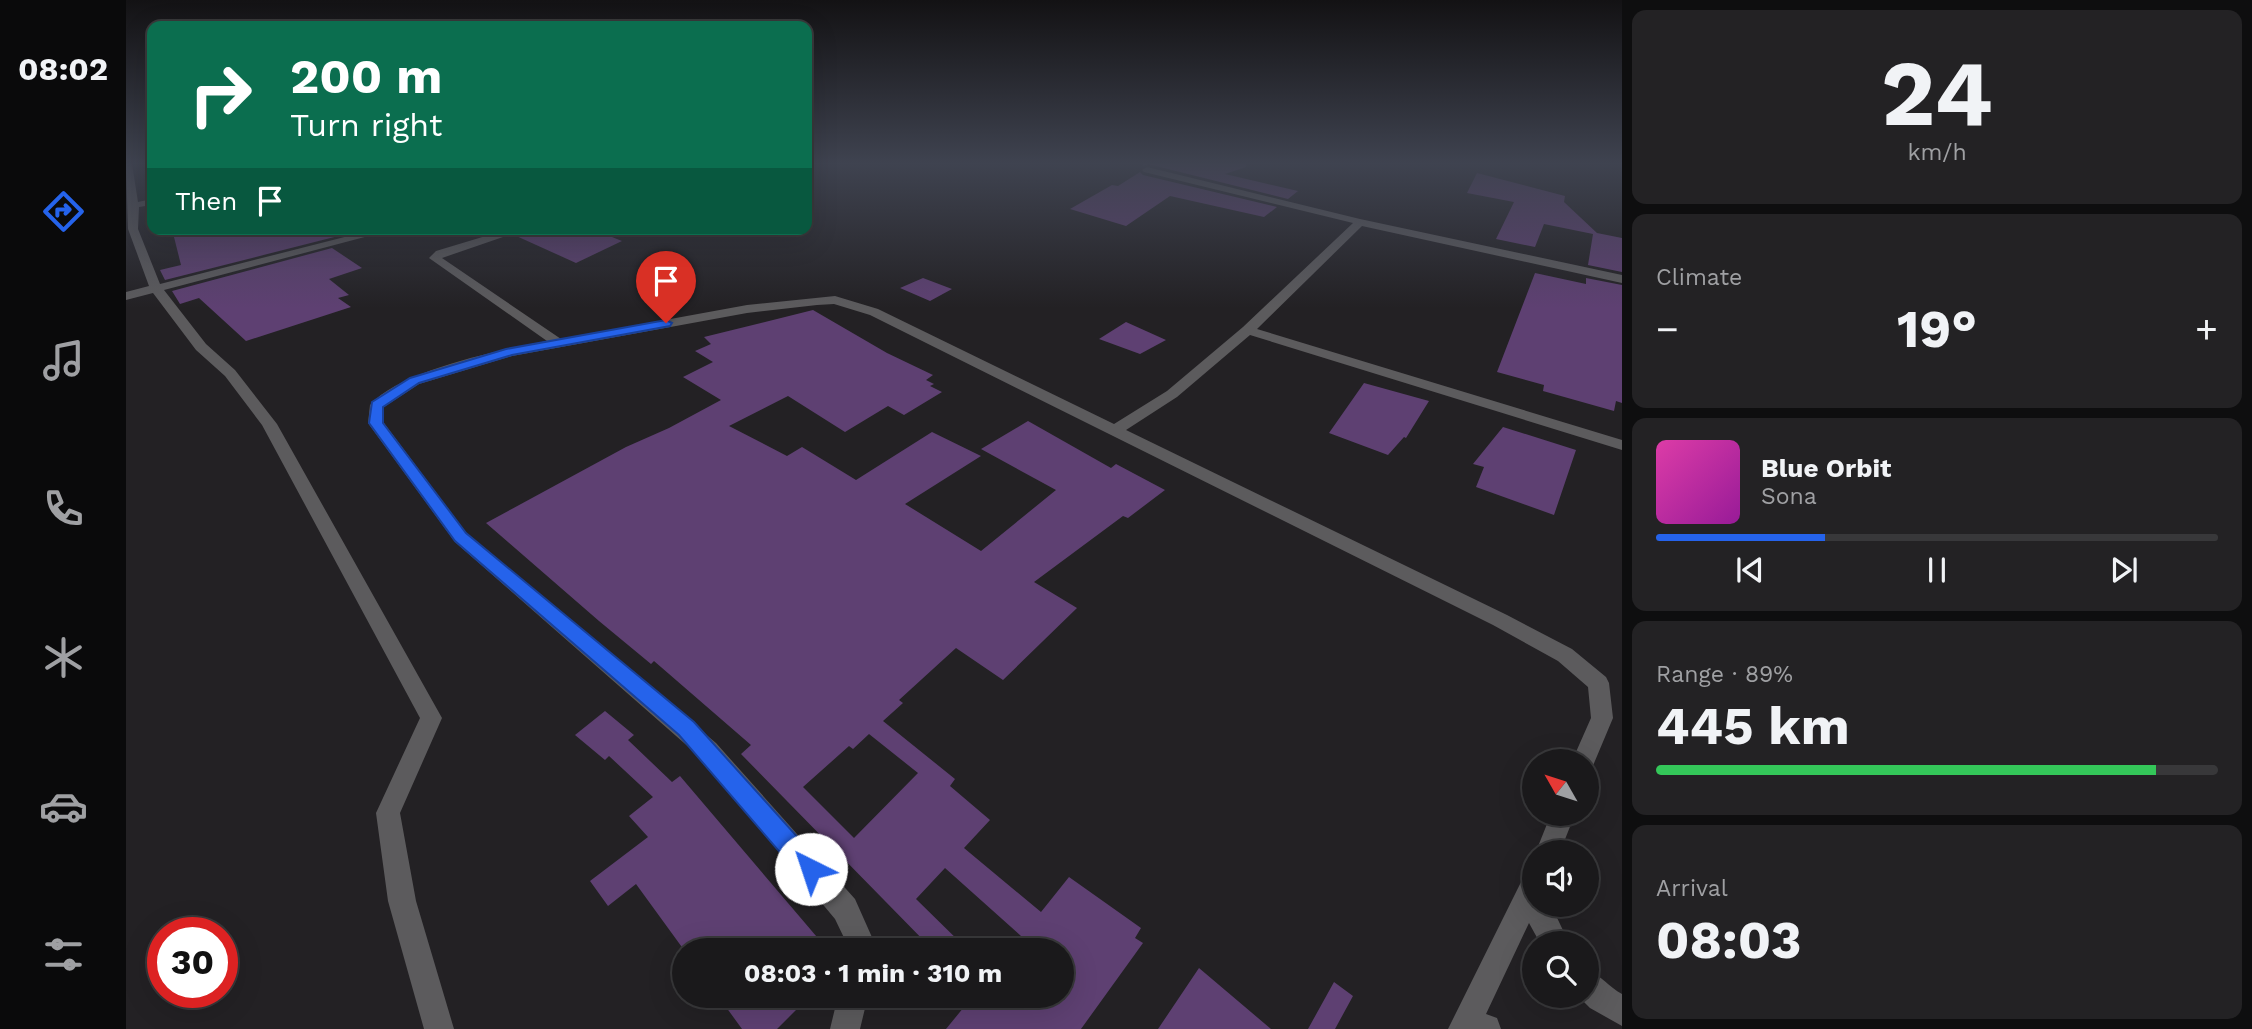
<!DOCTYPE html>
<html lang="en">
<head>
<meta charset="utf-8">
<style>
	:root { --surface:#1a191b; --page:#232224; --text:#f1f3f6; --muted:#9fa0a3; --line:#38383a; --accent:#2563eb }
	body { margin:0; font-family:"Work Sans",sans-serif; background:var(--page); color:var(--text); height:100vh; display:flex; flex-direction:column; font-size:26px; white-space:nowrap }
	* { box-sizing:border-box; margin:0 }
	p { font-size:23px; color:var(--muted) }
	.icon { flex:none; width:38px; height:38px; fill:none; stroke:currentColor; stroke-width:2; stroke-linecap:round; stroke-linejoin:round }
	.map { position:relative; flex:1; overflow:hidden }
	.details { display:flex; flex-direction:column; gap:10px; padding:10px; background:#0e0e0f; width:630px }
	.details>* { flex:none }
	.banner { position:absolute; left:21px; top:21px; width:665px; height:214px; border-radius:14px; box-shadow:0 7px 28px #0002,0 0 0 2px var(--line); background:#0b6e4f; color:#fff; overflow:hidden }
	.needle { width:46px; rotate:309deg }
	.controls { position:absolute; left:1396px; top:749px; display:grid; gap:14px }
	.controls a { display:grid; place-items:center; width:77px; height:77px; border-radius:50%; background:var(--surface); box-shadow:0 7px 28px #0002,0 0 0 2px var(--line); font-size:35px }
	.speed { position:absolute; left:21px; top:917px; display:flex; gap:14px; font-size:35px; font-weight:700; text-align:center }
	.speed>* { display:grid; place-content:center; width:91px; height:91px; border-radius:50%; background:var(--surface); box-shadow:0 7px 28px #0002,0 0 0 2px var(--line); line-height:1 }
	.speed .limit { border:10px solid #d22; background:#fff; color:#111 }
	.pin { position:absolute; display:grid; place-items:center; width:60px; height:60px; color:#fff; margin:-72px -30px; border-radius:50% 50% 50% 0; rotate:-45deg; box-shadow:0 0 7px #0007 }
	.pin .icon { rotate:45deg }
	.me { position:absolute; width:77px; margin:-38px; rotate:319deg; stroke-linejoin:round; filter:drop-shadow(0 0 5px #0008) }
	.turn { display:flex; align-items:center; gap:24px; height:147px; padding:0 28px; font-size:32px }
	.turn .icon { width:91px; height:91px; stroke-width:2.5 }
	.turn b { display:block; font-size:49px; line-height:60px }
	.then { display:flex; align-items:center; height:66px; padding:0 28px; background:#0003; gap:14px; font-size:26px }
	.big { font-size:52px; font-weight:700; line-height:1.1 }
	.details .widget { flex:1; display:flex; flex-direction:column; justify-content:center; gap:10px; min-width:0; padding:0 24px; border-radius:14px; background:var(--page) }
	.details .dial { align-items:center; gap:0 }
	.dial b { font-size:91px; line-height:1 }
	.song { display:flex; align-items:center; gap:21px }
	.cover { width:84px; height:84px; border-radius:10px; background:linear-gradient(135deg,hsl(320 70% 55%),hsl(300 70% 35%)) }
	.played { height:7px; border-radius:4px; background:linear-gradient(90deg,var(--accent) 30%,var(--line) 30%) }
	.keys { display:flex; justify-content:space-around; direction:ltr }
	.heat { display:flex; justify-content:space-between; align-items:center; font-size:38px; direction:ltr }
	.charge { height:10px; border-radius:5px; background:linear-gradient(90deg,#34c759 89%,var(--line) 0) }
	.trip { position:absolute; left:546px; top:938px; width:402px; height:70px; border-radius:35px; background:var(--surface); box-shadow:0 7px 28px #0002,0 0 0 2px var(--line); font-weight:700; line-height:70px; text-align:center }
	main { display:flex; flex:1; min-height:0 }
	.tab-bar { display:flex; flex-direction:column; width:126px; justify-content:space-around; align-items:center; background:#0a0a0b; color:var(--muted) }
	.tab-bar .icon { width:49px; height:49px }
	.tab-bar .on { color:var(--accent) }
	.tab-bar b { font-size:32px; color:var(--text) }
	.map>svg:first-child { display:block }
	.building { fill:#5e4072; fill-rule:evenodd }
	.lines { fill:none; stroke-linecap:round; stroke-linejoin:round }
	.minor { fill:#5c5b5d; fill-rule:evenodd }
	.route { fill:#2563eb; stroke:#184099; stroke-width:2 }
</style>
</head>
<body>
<main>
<nav class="tab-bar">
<b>08:02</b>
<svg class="icon on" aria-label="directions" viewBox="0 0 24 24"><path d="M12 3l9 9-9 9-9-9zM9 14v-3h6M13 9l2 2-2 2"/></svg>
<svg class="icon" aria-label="music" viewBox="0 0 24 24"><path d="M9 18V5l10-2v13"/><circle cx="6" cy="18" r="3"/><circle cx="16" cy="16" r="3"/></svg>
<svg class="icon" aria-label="phone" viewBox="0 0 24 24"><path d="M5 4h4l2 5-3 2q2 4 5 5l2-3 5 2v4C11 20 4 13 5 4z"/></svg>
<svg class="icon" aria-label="climate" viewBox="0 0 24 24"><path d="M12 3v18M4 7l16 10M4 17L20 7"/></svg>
<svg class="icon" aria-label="car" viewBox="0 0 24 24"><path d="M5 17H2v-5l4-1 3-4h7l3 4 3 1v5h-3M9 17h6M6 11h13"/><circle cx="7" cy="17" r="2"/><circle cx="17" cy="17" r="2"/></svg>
<svg class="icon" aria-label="filters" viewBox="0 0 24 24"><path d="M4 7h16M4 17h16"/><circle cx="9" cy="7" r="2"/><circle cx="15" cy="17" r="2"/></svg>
</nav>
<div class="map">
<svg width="1496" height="1029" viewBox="0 0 1496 1029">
	<rect width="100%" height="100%" fill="#232124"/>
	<path class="building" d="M 1017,164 L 1120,164 L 1120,167 L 1099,174 L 1172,191 L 1162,199 L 1022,164 L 1017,166 Z
		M 1014,172 L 1017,175 L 1151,207 L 1138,217 L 1044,196 L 1000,226 L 944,209 L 986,185 L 992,186 Z
		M 1351,173 L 1439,196 L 1438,202 L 1471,233 L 1496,238 L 1496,272 L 1462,265 L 1467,234 L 1418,224 L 1409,247 L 1370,239 L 1388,202 L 1341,193 Z
		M 46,229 L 231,229 L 232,231 L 39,280 L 34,270 L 55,265 Z
		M 375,229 L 466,229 L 496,241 L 450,263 Z
		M 206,248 L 236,268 L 203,279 L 223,295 L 212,298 L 225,307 L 120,341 L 73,298 L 54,304 L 46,291 Z
		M 1409,273 L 1460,284 L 1460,278 L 1496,285 L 1496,403 L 1490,401 L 1488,411 L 1417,391 L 1418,385 L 1371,372 Z
		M 797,278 L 826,289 L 804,301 L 774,288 Z
		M 687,310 L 761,353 L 807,375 L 800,380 L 808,384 L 804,386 L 816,392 L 778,415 L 762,406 L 719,432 L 662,396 L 603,426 L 661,456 L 676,447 L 730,480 L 806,432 L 855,456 L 779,504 L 855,551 L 930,490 L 855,449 L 902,421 L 985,468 L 990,464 L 1039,490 L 1002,518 L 997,516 L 908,582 L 951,608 L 877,680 L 830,648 L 773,700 L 777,703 L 757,721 L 829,779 L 824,786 L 864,820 L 838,848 L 915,912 L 943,877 L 1015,928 L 1009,938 L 1017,943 L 955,1029 L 820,1029 L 847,996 L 936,996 L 936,950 L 884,950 L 895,936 L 819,868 L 790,899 L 842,950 L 807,950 L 615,754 L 625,745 L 528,661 L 525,664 L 473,621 L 360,523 L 500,447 L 543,428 L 595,400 L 557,377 L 587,362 L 569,351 L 585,344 L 578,337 ZM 743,734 L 792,773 L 728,838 L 677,787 L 723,746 L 727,749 Z
		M 1000,322 L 1040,340 L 1014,354 L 973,339 Z
		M 1238,383 L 1303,401 L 1280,438 L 1278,437 L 1262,455 L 1203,433 Z
		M 1377,427 L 1450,450 L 1428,515 L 1350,487 L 1358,467 L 1347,464 Z
		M 479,711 L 508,735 L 502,740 L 546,782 L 554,776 L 702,950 L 558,950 L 510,884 L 482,906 L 464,881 L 522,837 L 503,816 L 527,797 L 483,756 L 479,760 L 449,735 Z
		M 1073,968 L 1145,1029 L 1032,1029 Z
		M 1208,982 L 1227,996 L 1209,1029 L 1182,1029 Z
		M 592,996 L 684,996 L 651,1029 L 616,1029 Z"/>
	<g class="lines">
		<path class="minor" d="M 0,164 L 6,164 L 12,202 L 26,199 L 26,205 L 13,207 L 12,229 L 34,284 L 250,229 L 269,229 L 38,290 L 80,344 L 109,370 L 151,424 L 316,718 L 274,813 L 290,901 L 328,1029 L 298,1029 L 262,901 L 250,813 L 294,718 L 136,425 L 99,376 L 70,350 L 27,293 L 0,300 L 0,292 L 23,286 L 2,229 Z
			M 1021,167 L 1234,219 L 1496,275 L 1496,283 L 1236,226 L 1131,329 L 1496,440 L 1496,450 L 1124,335 L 1051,397 L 1000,430 L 1381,615 L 1446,649 L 1480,677 L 1483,683 L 1487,718 L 1466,768 L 1461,770 L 1461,761 L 1446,761 L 1465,718 L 1462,687 L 1432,661 L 1367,625 L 744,315 L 708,304 L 691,305 L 621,313 L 386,356 L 293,384 L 258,407 L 258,423 L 341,534 L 590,743 L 729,899 L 749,944 L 748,950 L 720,950 L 721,944 L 709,919 L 574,757 L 329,542 L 242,423 L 244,405 C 275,370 375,350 421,341 L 303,258 L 310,251 L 373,232 L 377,233 L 377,237 L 316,258 L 435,339 L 621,305 L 709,296 L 752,309 L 988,424 L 1041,391 L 1117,327 L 1227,223 L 1018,172 L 1016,170 Z
			M 1425,814 L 1449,814 L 1434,852 L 1409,854 Z
			M 1409,868 L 1409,905 L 1425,905 L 1443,943 L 1414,943 L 1403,923 L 1360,1014 L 1371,1018 L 1375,1029 L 1322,1029 L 1400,872 Z
			M 1461,970 C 1475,975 1483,987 1496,994 L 1496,1026 L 1464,1008 L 1452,996 L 1461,996 Z
			M 712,996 L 742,996 L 734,1029 L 704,1029 Z"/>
	</g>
	<linearGradient id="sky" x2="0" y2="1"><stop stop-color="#131214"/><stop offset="0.53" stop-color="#3f4350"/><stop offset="1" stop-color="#3f4350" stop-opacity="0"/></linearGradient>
	<rect width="1496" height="308" fill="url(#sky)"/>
	<path class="route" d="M 540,320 L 546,323 L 544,326 L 386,355 L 293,383 L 257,407 L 257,423 L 340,533 L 568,722 L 693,861 L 697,869 L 693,878 L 685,881 L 676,878 L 553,735 L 329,541 L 243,423 L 246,402 L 284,378 L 380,349 Z"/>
</svg>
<div class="controls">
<a><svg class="needle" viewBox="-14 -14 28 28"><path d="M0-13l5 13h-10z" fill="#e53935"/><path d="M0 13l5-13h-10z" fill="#9fa0a3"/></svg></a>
<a><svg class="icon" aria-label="sound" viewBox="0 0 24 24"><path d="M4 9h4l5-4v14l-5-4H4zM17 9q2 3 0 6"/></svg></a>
<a><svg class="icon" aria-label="search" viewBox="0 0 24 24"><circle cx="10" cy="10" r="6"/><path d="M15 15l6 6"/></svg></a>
</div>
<div class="speed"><div class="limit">30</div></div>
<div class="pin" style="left:540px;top:323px;background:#d93025"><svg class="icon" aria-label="arrive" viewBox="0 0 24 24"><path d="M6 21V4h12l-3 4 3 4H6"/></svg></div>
<svg class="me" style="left:685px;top:869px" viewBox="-20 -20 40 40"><circle r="19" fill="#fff"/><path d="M0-13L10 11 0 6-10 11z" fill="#2563eb"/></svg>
<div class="trip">08:03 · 1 min · 310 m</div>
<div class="banner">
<div class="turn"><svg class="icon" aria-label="right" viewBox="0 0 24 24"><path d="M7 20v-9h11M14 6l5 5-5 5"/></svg><div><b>200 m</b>Turn right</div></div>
<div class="then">Then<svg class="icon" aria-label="arrive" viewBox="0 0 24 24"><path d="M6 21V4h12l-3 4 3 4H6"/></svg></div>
</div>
</div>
<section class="details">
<div class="widget dial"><b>24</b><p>km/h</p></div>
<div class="widget"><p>Climate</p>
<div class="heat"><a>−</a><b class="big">19°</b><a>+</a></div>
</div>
<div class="widget">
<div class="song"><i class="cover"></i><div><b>Blue Orbit</b><p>Sona</p></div></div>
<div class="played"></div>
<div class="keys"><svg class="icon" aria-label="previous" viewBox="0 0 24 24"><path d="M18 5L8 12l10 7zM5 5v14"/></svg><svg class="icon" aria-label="pause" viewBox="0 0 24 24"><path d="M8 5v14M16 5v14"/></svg><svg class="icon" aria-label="next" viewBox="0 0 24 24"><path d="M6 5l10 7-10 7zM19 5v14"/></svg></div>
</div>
<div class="widget"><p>Range · 89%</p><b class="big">445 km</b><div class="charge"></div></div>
<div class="widget"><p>Arrival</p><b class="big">08:03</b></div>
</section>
</main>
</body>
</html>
